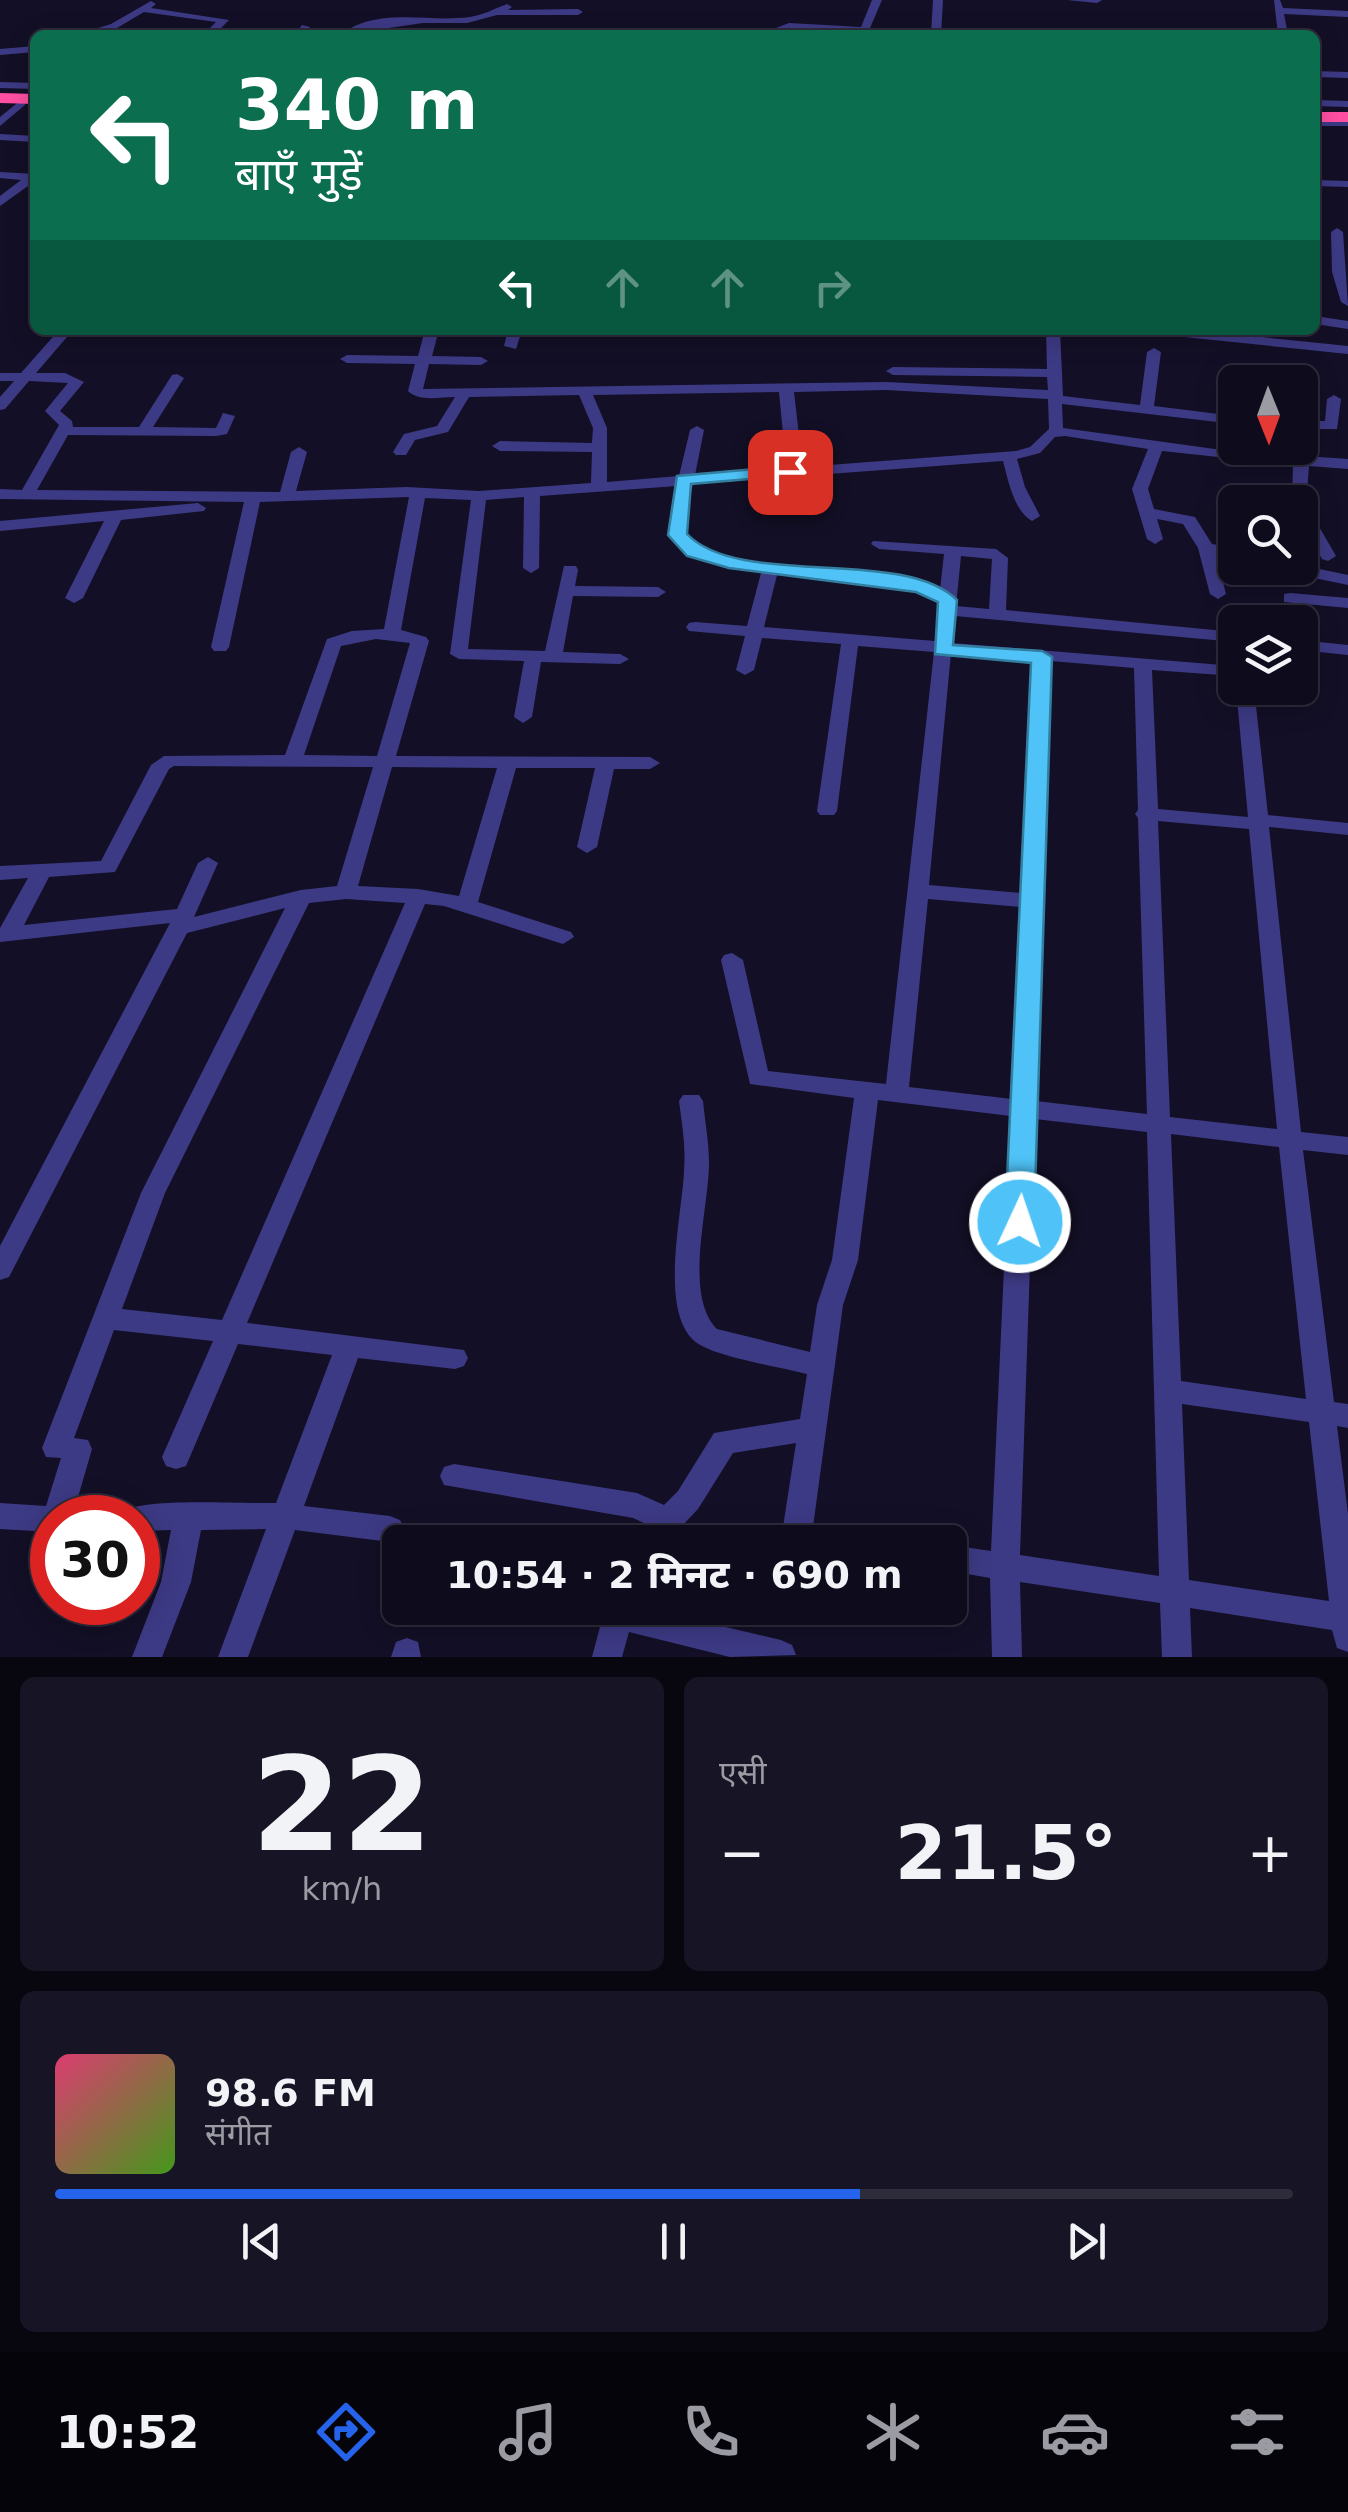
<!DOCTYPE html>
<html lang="hi">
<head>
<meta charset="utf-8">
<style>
	:root { --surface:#0e0b1c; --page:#171425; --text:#f1f3f6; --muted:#9b9ba3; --line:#2e2b3b; --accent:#2563eb }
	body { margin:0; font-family:"DejaVu Sans","Noto Sans Devanagari",sans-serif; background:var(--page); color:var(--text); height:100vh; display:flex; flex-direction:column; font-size:38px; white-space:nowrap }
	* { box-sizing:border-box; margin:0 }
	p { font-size:32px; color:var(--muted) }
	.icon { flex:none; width:55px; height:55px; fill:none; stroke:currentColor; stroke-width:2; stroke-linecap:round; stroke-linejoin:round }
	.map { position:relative; height:1657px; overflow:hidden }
	.details { display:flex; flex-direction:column; gap:20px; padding:20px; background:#08060f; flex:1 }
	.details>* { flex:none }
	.guide { position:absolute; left:30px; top:30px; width:1290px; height:305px; border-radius:15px; box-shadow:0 5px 25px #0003,0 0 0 2px var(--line); background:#0b6e4f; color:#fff; overflow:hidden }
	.needle { width:65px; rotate:179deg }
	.tools { position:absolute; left:1218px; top:365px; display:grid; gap:20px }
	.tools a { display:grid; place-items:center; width:100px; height:100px; border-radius:15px; background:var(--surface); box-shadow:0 5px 25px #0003,0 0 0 2px var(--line); font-size:50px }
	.speed { position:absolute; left:30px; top:1495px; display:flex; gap:20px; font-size:50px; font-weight:700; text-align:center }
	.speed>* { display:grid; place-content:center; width:130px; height:130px; border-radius:50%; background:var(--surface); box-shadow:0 5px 25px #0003,0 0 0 2px var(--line); line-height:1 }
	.speed .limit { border:15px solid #d22; background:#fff; color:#111 }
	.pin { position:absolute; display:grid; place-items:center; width:85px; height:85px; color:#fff; margin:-42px; border-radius:20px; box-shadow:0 5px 15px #0006 }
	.me { position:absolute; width:110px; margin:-55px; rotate:3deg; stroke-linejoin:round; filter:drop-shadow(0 0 8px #0008) }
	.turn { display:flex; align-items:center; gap:35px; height:210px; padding:0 40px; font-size:45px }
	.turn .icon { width:130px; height:130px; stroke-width:2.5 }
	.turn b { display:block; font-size:70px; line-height:85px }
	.lanes { display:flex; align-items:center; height:95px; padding:0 40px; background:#0003; justify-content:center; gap:50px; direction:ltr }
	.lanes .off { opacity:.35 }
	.big { font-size:75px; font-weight:800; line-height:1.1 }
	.details .card { flex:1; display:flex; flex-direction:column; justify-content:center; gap:15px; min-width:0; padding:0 35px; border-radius:15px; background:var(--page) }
	.details .dial { align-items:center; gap:0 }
	.dial b { font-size:130px; line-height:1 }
	.song { display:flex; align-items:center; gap:30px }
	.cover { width:120px; height:120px; border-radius:15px; background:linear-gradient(135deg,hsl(340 70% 55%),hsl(100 70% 35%)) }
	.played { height:10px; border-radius:5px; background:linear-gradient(90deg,var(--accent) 65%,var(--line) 65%) }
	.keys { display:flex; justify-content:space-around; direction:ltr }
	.heat { display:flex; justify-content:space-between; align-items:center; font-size:55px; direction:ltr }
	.details .tiles { flex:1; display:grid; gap:20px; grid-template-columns:1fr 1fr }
	.card:last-child { grid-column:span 2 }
	.trip { position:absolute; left:382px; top:1525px; width:585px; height:100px; border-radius:15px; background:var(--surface); box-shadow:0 5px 25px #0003,0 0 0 2px var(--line); font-weight:800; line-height:100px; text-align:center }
	.tabs { display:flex; height:160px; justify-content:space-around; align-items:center; background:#06040b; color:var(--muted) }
	.tabs .icon { width:70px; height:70px }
	.tabs .current { color:var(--accent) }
	.tabs b { font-size:45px; color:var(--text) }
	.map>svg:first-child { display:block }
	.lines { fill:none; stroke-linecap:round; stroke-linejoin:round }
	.minor { fill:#3d3a85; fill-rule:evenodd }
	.highway { fill:#ff4fa3; fill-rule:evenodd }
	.route { fill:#4fc3f7; stroke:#337fa1; stroke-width:2.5 }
</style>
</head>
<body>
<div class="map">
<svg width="1348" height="1657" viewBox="0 0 1348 1657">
	<rect width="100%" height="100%" fill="#130f26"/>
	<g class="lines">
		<path class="minor" d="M 872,0 L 882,0 L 870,28 L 904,35 L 790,29 L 772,35 L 757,35 L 789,23 L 861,27 Z
			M 933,0 L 943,0 L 941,35 L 931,35 Z
			M 1067,0 L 1102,0 L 1097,3 Z
			M 1274,0 L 1280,0 L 1283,8 L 1348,11 L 1348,17 L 1284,14 L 1288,35 L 1278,35 Z
			M 151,1 L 156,4 L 151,8 L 229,20 L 214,35 L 203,35 L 216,22 L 144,12 L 117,28 L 92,35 L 76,35 L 111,24 Z
			M 507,4 L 512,7 L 508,10 L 578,9 L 583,12 L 578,15 L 497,15 L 467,23 L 423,23 L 340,35 C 379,6 425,23 470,17 C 483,15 494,9 507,4 Z
			M 302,25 L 310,27 L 304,35 L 294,35 Z
			M 35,46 L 35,52 L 0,55 L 0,49 Z
			M 1315,71 L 1348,72 L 1348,78 L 1315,77 Z
			M 0,82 L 35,83 L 35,89 L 0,88 Z
			M 21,100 L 25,101 L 25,105 L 0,126 L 0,117 Z
			M 1315,100 L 1348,101 L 1348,107 L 1315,106 Z
			M 1315,120 L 1348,120 L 1348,126 L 1315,126 Z
			M 0,134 L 35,136 L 35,142 L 0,140 Z
			M 0,172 L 35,174 L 35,181 L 0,206 L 0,196 L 21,180 L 0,178 Z
			M 1315,180 L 1348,181 L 1348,187 L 1315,186 Z
			M 1337,228 L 1343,232 L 1348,306 L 1341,302 L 1332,272 L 1331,232 Z
			M 1315,316 L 1348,321 L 1348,329 L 1315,324 Z
			M 59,330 L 73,330 L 36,373 L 65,373 L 84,382 L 60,411 L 72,421 L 73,427 L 139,427 L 172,375 L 177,374 L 184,378 L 153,427 L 216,428 L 223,413 L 235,416 L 227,434 L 216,436 L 68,435 L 37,490 L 280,492 L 291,452 L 299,447 L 307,452 L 296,491 L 407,487 L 479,491 L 591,483 L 592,452 L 500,451 L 492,446 L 500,441 L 592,443 L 593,428 L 579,395 L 469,397 L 448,432 L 415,440 L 406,455 L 396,455 L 393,452 L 404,434 L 437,426 L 455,397 C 440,397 419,402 408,391 L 415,364 L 347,363 L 340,359 L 347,355 L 418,356 L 425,330 L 439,330 L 432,356 L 481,357 L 488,361 L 481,365 L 429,364 L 423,389 L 886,382 L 1048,390 L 1047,377 L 893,375 L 886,371 L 893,367 L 1047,369 L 1046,330 L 1060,330 L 1063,396 L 1140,405 L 1147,352 L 1154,348 L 1161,352 L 1154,406 L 1235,416 L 1235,424 L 1062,404 L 1063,428 L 1222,450 L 1348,459 L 1348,469 L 1309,466 L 1306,504 L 1336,556 L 1328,561 L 1322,559 L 1300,521 L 1300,502 L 1292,502 L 1293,465 L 1162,451 L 1148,489 L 1154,509 L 1195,517 L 1212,544 L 1235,548 L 1235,558 L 1216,555 L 1226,594 L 1218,599 L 1210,594 L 1198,548 L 1183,524 L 1157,519 L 1163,539 L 1155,544 L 1147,539 L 1132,489 L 1148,449 L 1065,436 L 1055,437 L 1040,453 L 1017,459 L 1025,487 L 1040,516 L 1032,521 C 1014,511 1008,480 1003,461 L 693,484 L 684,528 C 718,578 834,566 889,574 C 907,577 924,583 940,590 L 944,554 L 879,549 L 871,544 L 873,541 L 996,549 L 1008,558 L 1006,610 L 1235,632 L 1235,642 L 955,616 L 952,643 L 1235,666 L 1235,676 L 1152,670 L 1158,809 L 1248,817 L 1236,688 L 1254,688 L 1268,815 L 1348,823 L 1348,835 L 1269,827 L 1301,1132 L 1348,1137 L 1348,1155 L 1303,1150 L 1334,1402 L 1348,1404 L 1348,1428 L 1337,1426 L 1348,1514 L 1348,1652 L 1337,1648 L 1332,1630 L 1190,1608 L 1192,1657 L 1162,1657 L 1160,1603 L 1020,1582 L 1022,1657 L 992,1657 L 990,1578 L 950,1571 L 950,1545 L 991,1551 L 1011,1116 L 878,1100 L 858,1260 L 843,1305 L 813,1527 L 825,1533 L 829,1542 L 790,1542 L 783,1527 L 796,1443 L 733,1453 L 698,1509 L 667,1542 L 634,1542 L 646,1524 L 633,1518 L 444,1485 L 440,1476 L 444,1467 L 454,1464 L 637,1493 L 664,1505 L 678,1491 L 714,1433 L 800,1419 L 807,1374 C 780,1367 724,1358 702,1346 C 655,1322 683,1213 684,1170 C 686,1147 682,1124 679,1101 L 683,1095 L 699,1095 L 703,1101 C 705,1122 709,1142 709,1163 C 709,1208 683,1295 717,1329 L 810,1352 L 817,1305 L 832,1260 L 854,1098 L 750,1084 L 721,960 L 724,955 L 732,953 L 743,960 L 768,1071 L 886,1084 L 934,652 L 858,646 L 837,811 L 834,815 L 820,815 L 817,811 L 841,644 L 762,638 L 754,670 L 745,675 L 736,670 L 745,636 L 689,631 L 686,627 L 689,623 L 695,622 L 747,626 L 761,573 C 722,566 691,562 668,528 L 677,486 L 540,496 L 539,568 L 531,573 L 523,568 L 524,497 L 486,500 L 468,649 L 545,651 L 564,566 L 576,566 L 578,570 L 575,586 L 658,587 L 666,592 L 658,597 L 573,596 L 563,652 L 620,654 L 629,659 L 620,664 L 541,662 L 532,717 L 523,723 L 514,717 L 524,661 L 459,659 L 450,654 L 471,500 L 425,498 L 401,630 L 426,637 L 429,641 L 396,756 L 650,757 L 660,763 L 650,769 L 614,769 L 597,847 L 587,853 L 577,847 L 595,768 L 516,768 L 478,902 L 571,932 L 574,937 L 563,944 L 444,906 L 425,904 L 247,1323 L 464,1350 L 468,1358 L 464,1366 L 455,1369 L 358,1358 L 304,1506 L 390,1516 L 400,1520 L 405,1529 L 400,1538 L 390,1542 L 295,1530 L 248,1657 L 218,1657 L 266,1529 L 201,1530 L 191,1582 L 162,1657 L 132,1657 L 161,1582 L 171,1530 L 138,1531 L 138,1518 L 124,1518 L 128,1509 C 158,1498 239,1504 276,1503 L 332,1355 L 238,1344 L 186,1466 L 176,1469 L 166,1466 L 162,1457 L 213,1341 L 114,1330 L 74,1438 L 88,1440 L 92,1449 L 72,1518 L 52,1518 L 52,1532 L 0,1529 L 0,1503 L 46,1506 L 61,1458 L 46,1457 L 42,1448 L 141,1193 L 285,908 L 187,933 L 9,1277 L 0,1280 L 0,1246 L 170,923 L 0,942 L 0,928 L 28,878 L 0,880 L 0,866 L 101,861 L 151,765 L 164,756 L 285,755 L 327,639 L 352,631 L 384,629 L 409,497 L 260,502 L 229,647 L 226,651 L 214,651 L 211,647 L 244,502 L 0,499 L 0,489 L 22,490 L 59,425 L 45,411 L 68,383 L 29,381 L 5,409 L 0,410 L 0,397 L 14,381 L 0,381 L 0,373 L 21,373 ZM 886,390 L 1048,399 L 1049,429 L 1030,447 L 1016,451 L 695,475 L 704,430 L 697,426 L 690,430 L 679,476 L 607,482 L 607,428 L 593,395 L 779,392 L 784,444 L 792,449 L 800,444 L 794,392 ZM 961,556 L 992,559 L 989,609 L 956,606 ZM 777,575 L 888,584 L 939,601 L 935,641 L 764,627 ZM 376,639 L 410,643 L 377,756 L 304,755 L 341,646 ZM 951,653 L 1033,660 L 1022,893 L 929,885 ZM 1051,661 L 1134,668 L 1138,810 L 1135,814 L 1138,818 L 1147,1114 L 1036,1101 ZM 174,766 L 373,767 L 337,886 L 301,890 L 194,917 L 218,863 L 208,857 L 198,863 L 177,909 L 24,925 L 49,877 L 115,872 L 169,769 ZM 392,767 L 497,768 L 459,896 L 418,889 L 358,886 ZM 1158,821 L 1249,829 L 1277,1129 L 1170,1117 ZM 346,899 L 405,903 L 222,1320 L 122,1309 L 165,1193 L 309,903 ZM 928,899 L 1021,907 L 1012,1099 L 909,1087 ZM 1035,1119 L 1147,1132 L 1159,1576 L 1020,1555 ZM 1171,1134 L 1279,1147 L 1306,1399 L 1181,1381 ZM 1182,1404 L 1309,1422 L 1329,1601 L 1189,1580 Z
			M 508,330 L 522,330 L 516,349 L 504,346 Z
			M 1148,330 L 1194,330 L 1348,346 L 1348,354 L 1155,334 Z
			M 1334,395 L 1341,399 L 1337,429 L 1300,429 L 1300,421 L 1325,421 L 1327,399 Z
			M 198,503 L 206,508 L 204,511 L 121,520 L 83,598 L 74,603 L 65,598 L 104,521 L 0,531 L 0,521 Z
			M 1300,565 L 1348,575 L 1348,585 L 1286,572 L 1284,568 L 1300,568 Z
			M 1290,593 L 1348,598 L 1348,608 L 1284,602 L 1284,594 Z
			M 1300,640 L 1348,645 L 1348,655 L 1300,650 Z
			M 605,1608 L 644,1608 L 781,1640 L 792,1645 L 796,1655 L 730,1657 L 629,1632 L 622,1657 L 592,1657 Z
			M 407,1638 L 418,1642 L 421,1657 L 391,1657 L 396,1642 Z"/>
		<path class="highway" d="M 0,93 L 35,94 L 35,104 L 0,103 Z
			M 1315,112 L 1348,112 L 1348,122 L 1315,122 Z"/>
	</g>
	<path class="route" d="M 790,466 L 799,472 L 796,475 L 691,484 L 687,534 C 740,589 903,546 957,600 L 953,645 L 1042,651 L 1052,657 L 1034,1222 L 1030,1230 L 1010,1230 L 1005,1222 L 1031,663 L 935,654 L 938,602 L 916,592 L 729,568 L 687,556 L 668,535 L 677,476 Z"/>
</svg>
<div class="tools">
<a><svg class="needle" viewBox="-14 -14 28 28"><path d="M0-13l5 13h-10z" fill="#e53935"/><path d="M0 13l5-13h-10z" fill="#9b9ba3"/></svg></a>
<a><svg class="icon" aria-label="search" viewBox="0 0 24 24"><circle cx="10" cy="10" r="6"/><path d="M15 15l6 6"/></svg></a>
<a><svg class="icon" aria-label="layers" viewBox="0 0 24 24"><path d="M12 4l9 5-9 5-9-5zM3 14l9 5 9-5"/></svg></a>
</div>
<div class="speed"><div class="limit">30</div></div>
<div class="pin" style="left:790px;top:472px;background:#d93025"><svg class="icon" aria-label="arrive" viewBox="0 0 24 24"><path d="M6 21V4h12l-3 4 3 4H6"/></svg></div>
<svg class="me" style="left:1020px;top:1222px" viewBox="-20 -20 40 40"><circle r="17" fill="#4fc3f7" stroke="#fff" stroke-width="3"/><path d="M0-11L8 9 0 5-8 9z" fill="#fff"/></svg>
<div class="trip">10:54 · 2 मिनट · 690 m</div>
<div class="guide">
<div class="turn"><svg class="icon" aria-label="left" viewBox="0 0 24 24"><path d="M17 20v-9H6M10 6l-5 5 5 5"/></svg><div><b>340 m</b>बाएँ मुड़ें</div></div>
<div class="lanes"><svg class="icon" aria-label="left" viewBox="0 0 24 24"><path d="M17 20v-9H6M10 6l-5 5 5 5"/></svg><svg class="icon off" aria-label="ahead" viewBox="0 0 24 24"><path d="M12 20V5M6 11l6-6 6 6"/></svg><svg class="icon off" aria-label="ahead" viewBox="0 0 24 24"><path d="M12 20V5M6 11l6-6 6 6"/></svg><svg class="icon off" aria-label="right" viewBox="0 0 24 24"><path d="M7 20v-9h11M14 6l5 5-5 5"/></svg></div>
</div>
</div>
<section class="details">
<div class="tiles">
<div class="card dial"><b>22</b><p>km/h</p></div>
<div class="card"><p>एसी</p>
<div class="heat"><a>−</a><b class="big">21.5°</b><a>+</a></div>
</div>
<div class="card">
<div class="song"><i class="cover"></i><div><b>98.6 FM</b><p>संगीत</p></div></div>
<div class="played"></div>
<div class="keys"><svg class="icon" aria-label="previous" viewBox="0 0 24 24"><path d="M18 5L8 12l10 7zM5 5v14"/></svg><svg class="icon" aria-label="pause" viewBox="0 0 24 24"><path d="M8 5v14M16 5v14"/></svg><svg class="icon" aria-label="next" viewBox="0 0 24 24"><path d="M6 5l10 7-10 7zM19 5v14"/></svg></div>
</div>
</div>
</section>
<nav class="tabs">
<b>10:52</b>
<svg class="icon current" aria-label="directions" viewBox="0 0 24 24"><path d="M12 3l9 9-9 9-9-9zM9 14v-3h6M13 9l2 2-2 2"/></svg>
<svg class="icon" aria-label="music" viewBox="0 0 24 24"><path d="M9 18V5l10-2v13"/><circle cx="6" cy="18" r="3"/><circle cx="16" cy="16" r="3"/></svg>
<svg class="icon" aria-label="phone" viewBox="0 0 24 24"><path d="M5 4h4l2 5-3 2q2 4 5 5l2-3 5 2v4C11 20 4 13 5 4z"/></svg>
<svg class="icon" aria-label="climate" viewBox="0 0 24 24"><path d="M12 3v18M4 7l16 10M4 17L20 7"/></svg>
<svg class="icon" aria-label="car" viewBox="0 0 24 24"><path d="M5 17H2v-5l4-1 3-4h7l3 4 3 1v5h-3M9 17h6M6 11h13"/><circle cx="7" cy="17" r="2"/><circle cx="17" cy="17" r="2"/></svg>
<svg class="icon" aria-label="filters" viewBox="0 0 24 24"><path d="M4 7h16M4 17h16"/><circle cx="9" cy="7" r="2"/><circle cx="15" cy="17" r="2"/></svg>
</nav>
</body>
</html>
